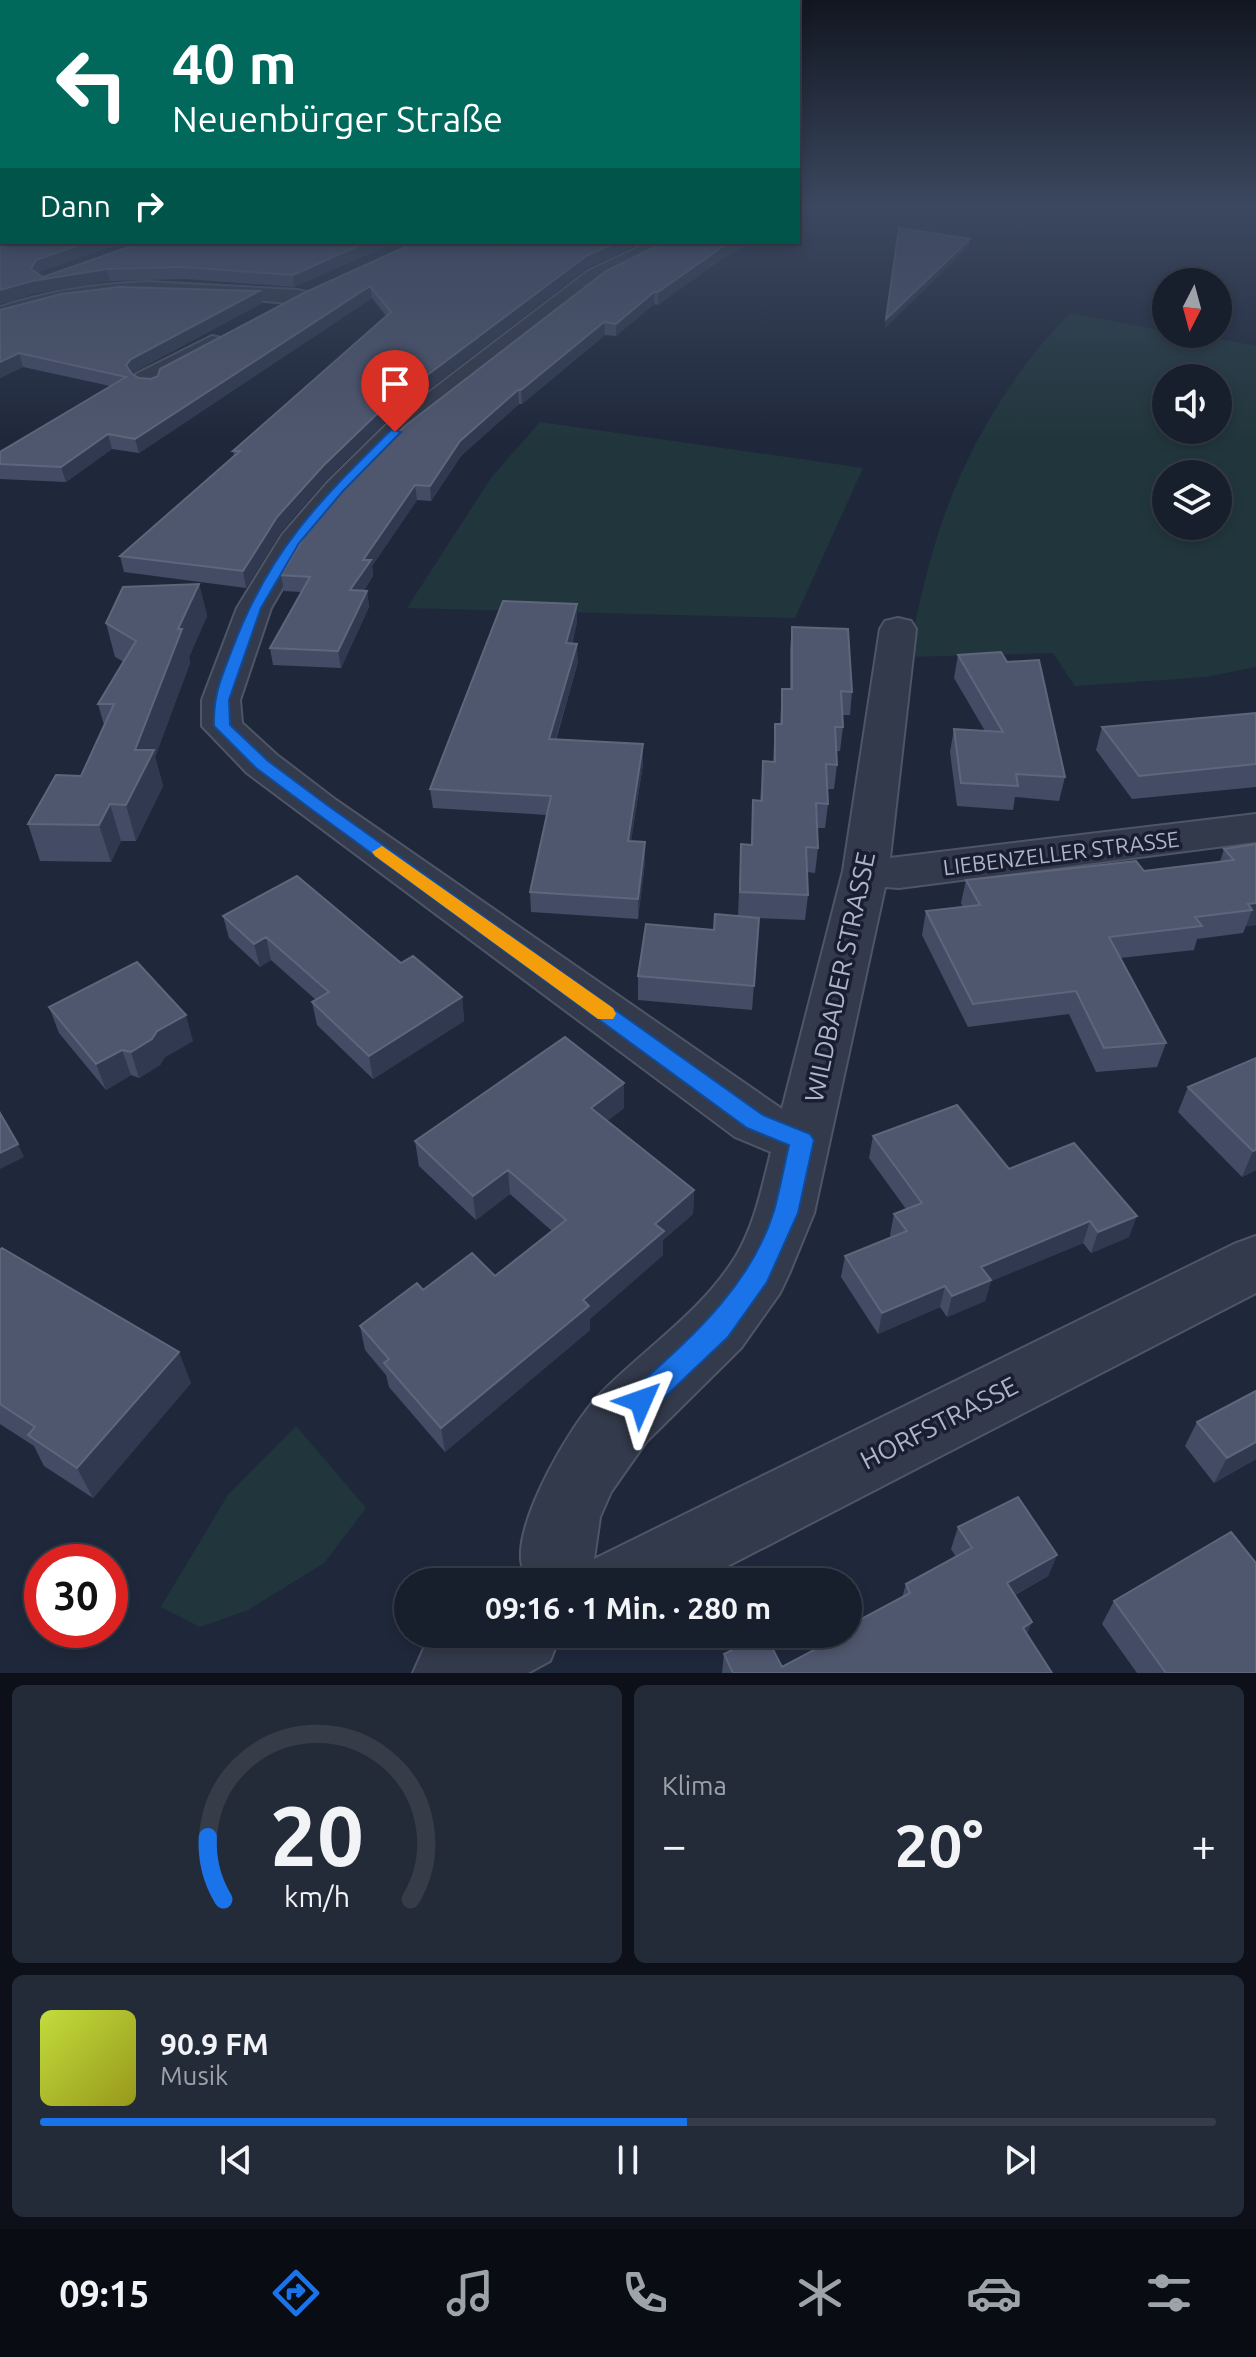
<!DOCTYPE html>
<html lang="de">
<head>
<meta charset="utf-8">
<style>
	:root { --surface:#171e2c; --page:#242b38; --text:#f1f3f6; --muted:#9ea2a9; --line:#363c48; --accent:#1a73e8 }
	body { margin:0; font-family:Ubuntu,sans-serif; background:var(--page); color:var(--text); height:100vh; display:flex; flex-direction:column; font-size:30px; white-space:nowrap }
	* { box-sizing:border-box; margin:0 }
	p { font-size:26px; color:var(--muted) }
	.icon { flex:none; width:44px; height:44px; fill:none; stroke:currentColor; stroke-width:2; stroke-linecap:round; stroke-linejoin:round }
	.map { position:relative; height:1673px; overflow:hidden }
	.side { display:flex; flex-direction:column; gap:12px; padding:12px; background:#0d1018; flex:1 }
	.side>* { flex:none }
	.top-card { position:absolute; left:0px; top:0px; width:800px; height:244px; box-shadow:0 4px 12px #0003,0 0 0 2px var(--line); background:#00695c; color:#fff; overflow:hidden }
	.needle { width:52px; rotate:186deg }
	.tools { position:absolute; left:1152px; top:268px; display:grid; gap:16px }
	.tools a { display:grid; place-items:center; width:80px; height:80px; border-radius:50%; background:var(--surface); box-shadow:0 4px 12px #0003,0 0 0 2px var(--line); font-size:40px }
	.speed { position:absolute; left:24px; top:1544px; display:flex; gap:16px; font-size:40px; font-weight:700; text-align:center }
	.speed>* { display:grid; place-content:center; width:104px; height:104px; border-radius:50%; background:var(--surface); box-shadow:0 4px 12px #0003,0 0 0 2px var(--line); line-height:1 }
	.speed .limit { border:12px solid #d22; background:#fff; color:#111 }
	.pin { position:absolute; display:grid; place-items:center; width:68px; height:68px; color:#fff; margin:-82px -34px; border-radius:50% 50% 50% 0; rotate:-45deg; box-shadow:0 0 8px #0007 }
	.pin .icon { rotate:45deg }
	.me { position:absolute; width:88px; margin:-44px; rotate:47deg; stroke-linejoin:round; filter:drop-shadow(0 0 6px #0008) }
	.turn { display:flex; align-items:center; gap:28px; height:168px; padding:0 40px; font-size:36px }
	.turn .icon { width:104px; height:104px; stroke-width:2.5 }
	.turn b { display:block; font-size:56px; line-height:68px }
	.then { display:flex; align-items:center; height:76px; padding:0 40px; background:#0003; gap:16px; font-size:30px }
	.big { font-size:60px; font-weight:600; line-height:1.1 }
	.side .tile { flex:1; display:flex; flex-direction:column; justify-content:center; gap:12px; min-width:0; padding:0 28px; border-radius:12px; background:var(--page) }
	.side .dial { align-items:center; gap:0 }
	.dial svg { height:208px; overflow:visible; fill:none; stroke:var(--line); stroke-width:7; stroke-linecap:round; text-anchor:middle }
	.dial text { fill:var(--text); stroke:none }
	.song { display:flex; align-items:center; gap:24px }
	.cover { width:96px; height:96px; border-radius:12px; background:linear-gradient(135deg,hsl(70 70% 55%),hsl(60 70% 35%)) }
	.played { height:8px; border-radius:4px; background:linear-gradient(90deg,var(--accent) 55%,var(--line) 55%) }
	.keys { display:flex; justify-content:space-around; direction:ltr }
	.heat { display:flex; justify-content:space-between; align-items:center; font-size:44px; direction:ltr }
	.side .tiles { flex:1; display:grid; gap:12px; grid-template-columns:1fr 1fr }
	.tile:last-child { grid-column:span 2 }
	.trip { position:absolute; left:394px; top:1568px; width:468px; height:80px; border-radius:40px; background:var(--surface); box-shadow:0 4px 12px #0003,0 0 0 2px var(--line); font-weight:600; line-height:80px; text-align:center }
	.dock { display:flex; height:128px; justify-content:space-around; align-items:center; background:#090c12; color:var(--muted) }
	.dock .icon { width:56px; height:56px }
	.dock .active { color:var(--accent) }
	.dock b { font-size:36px; color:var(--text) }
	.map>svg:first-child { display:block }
	.green { fill:#21363c; fill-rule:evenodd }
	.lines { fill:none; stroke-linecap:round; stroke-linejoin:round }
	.minor-casing { stroke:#4e5566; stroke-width:4 }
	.minor { fill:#333a4b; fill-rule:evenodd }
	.wall { fill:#434c64 }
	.shaded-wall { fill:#30394f }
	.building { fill:#4f576e; stroke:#5e667c; stroke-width:2 }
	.route { fill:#1a73e8; stroke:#114b97; stroke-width:2 }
	.slow { fill:#f59e0b }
	.labels { text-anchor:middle; stroke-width:7; stroke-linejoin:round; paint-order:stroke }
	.street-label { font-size:22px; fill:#aeb5c8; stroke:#191f30 }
	.near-street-label { font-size:26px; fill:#aeb5c8; stroke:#191f30 }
</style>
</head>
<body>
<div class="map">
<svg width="1256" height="1673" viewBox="0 0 1256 1673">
	<rect width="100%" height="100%" fill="#1f283b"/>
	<path class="green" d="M 1070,313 L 1166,331 L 1166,334 L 1194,334 L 1256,346 L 1256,667 L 1205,677 L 1075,686 L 1053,653 L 907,657 C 916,620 924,581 935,544 C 960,460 1008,376 1070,313 ZM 1166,378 L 1218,378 L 1218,430 L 1166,430 ZM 1166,474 L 1218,474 L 1218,526 L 1166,526 Z
		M 540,422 L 863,468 L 795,618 L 407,608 L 491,478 Z
		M 296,1426 L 366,1508 L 324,1563 L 248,1610 L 200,1627 L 161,1607 L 228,1495 Z"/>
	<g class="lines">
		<g class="minor-casing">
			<path id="minor" d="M 650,242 L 676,242 L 673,246 L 604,281 L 405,438 L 349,495 L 307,546 L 271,608 L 240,700 L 242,723 L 277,755 L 336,800 L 782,1109 L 843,871 L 880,629 L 885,621 L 898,618 L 911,621 L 916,629 L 890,858 L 1256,814 L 1256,842 L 899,888 L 885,887 L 814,1213 L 789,1274 L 780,1293 L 741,1348 L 646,1442 L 611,1492 L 600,1517 L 594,1559 L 1234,1244 L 1256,1236 L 1256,1293 L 697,1582 L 528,1582 C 526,1575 521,1566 521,1559 C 518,1516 570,1426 599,1395 C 645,1348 701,1313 736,1256 C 755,1224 762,1187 771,1152 L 735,1137 L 247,773 L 202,726 L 202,700 L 237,608 L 282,535 L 327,483 L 385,426 L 588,271 Z
				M 148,282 L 298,290 L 306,292 L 309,297 L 306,302 L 298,304 C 223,297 146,289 71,302 C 47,306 24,315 0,321 L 0,307 C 49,291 97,284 148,282 Z
				M 212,336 L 221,338 L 224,343 L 221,348 L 161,381 L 158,389 L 140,389 L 132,379 L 136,374 Z
				M 447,1634 L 561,1634 L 550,1661 L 528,1673 L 413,1673 L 425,1646 Z"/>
		</g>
		<use href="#minor" class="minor"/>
	</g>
	<path class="wall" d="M 0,206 L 2,206 L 2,242 L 123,242 L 39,272 L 38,274 L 43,277 L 143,242 L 395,242 L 294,287 L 185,279 L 110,281 L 36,293 L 0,304 L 0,232 L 2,231 L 2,229 L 0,229 Z
		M 665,242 L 722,259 L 658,305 L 654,304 L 616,336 L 605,335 L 522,404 L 519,404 L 461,456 L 431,501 L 417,500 L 372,566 L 373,576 L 364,590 L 367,591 L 369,607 L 341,668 L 273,665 L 270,648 L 301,592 L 284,591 L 281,575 Z
		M 587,268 L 383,424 L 325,481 L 280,533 L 246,588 L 124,572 L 120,556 L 234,456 L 233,451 L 386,316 L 372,298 L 139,453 L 112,449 L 66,482 L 0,479 L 0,452 L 110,386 L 23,367 L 0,378 L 0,310 L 262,303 L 134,372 L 132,374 L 139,378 L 151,379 L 306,292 Z
		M 199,584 L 207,616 L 189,657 L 190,663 L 155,757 L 163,786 L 136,841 L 121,841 L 111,862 L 40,861 L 28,824 L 81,776 L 104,725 L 98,704 L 124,662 L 115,657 L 106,623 Z
		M 577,604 L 577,622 L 572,644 L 578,662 L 556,740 L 643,764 L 631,841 L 645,842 L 645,862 L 638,919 L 531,912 L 530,892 L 547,815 L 433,808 L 430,789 Z
		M 792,627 L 852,692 L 850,715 L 842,715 L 843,727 L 840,751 L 836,751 L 837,765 L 834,789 L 827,789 L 828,804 L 825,828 L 817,828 L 818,848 L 815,873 L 807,872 L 808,895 L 805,920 L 759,918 L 752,1010 L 638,1000 L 638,976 L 738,916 L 741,844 L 751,844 L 753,800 L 760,801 L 763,761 L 773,762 L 775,724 L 780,724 L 782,689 L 790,689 L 790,649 Z
		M 958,655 L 1065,777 L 1059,801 L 1015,797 L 1013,810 L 957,806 L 950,752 L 954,729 L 985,731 L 954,678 Z
		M 1256,713 L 1256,787 L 1132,799 L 1096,750 L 1102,727 Z
		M 1256,844 L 1256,925 L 1246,926 L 1243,933 L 1197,939 L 1194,950 L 1120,958 L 1166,1043 L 1157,1067 L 1096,1072 L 1069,1014 L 968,1027 L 922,935 L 926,911 L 963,907 L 961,903 L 966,880 L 1144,871 L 1220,862 L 1224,849 Z
		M 223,916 L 401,963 L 462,997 L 464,1021 L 373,1079 L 317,1025 L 312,1002 L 316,1000 L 271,960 L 260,967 L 229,938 Z
		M 49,1007 L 193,1041 L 165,1057 L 160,1065 L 139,1078 L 131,1075 L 106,1090 L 59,1033 Z
		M 1256,1058 L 1256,1170 L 1242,1177 L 1178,1112 L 1188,1087 Z
		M 624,1108 L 607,1121 L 694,1190 L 693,1214 L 663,1240 L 663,1255 L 590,1319 L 590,1330 L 445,1452 L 389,1387 L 386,1375 L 365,1350 L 360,1326 L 423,1290 L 495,1276 L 552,1231 L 510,1194 L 476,1220 L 419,1166 L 415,1141 Z
		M 873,1136 L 1009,1169 L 1129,1237 L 1091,1253 L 1083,1243 L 991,1281 L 985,1301 L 947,1317 L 940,1307 L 878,1334 L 841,1277 L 845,1256 L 891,1237 L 890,1235 L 894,1214 L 906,1209 L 869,1158 Z
		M 0,1250 L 191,1383 L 93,1498 L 44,1466 L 34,1446 L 0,1424 Z
		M 1197,1422 L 1256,1459 L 1214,1483 L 1185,1446 Z
		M 958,1527 L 1057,1555 L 1048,1576 L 1015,1595 L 1027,1634 L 1052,1673 L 722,1673 L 724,1654 L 782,1667 L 848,1634 L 902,1598 L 906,1584 L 956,1557 L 951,1549 Z
		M 1114,1601 L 1256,1673 L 1137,1673 L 1102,1624 Z"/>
	<path class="shaded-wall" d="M 970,239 L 969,247 L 885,328 L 886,319 Z
		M 88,242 L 123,242 L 39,272 L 34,280 L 107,269 L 110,281 L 36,293 L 0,304 L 0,290 L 31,269 L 36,260 Z
		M 367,242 L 395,242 L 294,287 L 293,275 Z
		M 618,242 L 643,242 L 587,268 L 383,424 L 325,481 L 280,533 L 246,588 L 243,571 L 277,517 L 323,466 L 382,409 L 586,256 Z
		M 732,242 L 753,242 L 722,259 L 658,305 L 658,292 L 722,247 Z
		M 370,286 L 372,298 L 139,453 L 135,439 Z
		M 259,291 L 262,303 L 134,372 L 129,379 L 126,365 L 131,359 Z
		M 654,292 L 654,304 L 616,336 L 616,324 Z
		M 604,322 L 605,335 L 522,404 L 521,390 Z
		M 19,353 L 23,367 L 0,378 L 0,362 Z
		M 518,390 L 519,404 L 461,456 L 431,501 L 430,486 L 460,441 Z
		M 108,434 L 112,449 L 66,482 L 61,467 Z
		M 415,485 L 417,500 L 372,566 L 373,576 L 353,606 L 350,590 L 363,560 Z
		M 199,584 L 207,616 L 189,657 L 190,663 L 155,757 L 163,786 L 136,841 L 126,805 L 135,750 L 178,629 Z
		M 367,591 L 369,607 L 341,668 L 338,651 Z
		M 577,604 L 577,622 L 567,661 L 566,643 Z
		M 577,644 L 578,662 L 550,758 L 549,739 Z
		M 643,744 L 643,764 L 628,861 L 628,841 Z
		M 110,804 L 121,841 L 111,862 L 99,825 Z
		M 645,842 L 645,862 L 638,919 L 638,899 Z
		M 1256,903 L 1256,925 L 1246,926 L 1252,910 L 1248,904 Z
		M 266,937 L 271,960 L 260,967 L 254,944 Z
		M 462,997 L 464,1021 L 373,1079 L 369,1056 Z
		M 186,1015 L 193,1041 L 165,1057 L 160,1065 L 139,1078 L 131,1052 L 157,1031 Z
		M 122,1050 L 131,1075 L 106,1090 L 96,1064 Z
		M 624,1083 L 624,1108 L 592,1133 L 591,1108 Z
		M 18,1144 L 24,1157 L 0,1169 L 0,1153 Z
		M 1256,1150 L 1256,1170 L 1242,1177 L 1253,1151 Z
		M 508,1170 L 510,1194 L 476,1220 L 473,1196 Z
		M 694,1190 L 693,1214 L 663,1240 L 663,1255 L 590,1319 L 590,1330 L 445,1452 L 441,1428 L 655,1224 Z
		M 1137,1216 L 1129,1237 L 1091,1253 L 1098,1232 Z
		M 1090,1221 L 1083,1243 L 991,1281 L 985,1301 L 947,1317 L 952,1296 L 981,1267 Z
		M 945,1286 L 940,1307 L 878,1334 L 882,1313 Z
		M 179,1352 L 191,1383 L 93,1498 L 77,1468 Z
		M 1256,1442 L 1256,1459 L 1214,1483 L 1227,1458 Z
		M 1057,1555 L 1048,1576 L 998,1604 L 1007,1583 Z
		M 1032,1622 L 1023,1643 L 1023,1628 Z"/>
	<path class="building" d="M 0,206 L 2,206 L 2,242 L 88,242 L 36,260 L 31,269 L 43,277 L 143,242 L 367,242 L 293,275 L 183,267 L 107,269 L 32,281 L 0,290 L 0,232 L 2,231 Z
		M 899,228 L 970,239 L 886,319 Z
		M 416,242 L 618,242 L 586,256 L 382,409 L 323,466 L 277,517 L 243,571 L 120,556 L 240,451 L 233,451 L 391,312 L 370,286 L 135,439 L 108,434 L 61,467 L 0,464 L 0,452 L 126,377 L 19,353 L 0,362 L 0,310 L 61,294 L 120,287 L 259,291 L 131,359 L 126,365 L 132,374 L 139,378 L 151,379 L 158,376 L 160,369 L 306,292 Z
		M 665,242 L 732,242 L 722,247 L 658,292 L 654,292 L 616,324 L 604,322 L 521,390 L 518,390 L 460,441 L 430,486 L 415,485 L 363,560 L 371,560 L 350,590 L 367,591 L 338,651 L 270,648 L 310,577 L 281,575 L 307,532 L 349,482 L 405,426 L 606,271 Z
		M 199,584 L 178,629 L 182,629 L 135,750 L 154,750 L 126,805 L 110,804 L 99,825 L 28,824 L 56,775 L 81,776 L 114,704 L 98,704 L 136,641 L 106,623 L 123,587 Z
		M 503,601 L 577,604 L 566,643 L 577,644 L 549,739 L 643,744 L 628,841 L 645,842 L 638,899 L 530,892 L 551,796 L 430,789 Z
		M 792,627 L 848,629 L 852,692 L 841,691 L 843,727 L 835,727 L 837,765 L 826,764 L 828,804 L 816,803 L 818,848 L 806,847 L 808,895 L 740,892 L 741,844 L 752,845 L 753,800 L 762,801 L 763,761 L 775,762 L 775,724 L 782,724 L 782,689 L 792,689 Z
		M 1001,652 L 1007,662 L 1039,660 L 1065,777 L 1016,774 L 1018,786 L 961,783 L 954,729 L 1003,732 L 958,655 Z
		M 1256,713 L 1256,764 L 1139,776 L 1102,727 Z
		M 1256,844 L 1256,903 L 1248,904 L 1252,910 L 1195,917 L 1202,926 L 1109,937 L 1166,1043 L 1104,1048 L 1076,991 L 973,1004 L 926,911 L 980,905 L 966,880 L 1136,861 L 1144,871 L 1234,860 L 1224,849 Z
		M 297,876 L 401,963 L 413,956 L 462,997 L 369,1056 L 312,1002 L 329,992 L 266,937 L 254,944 L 223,916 Z
		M 715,914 L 759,918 L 754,986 L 638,976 L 646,924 L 714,930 Z
		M 137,962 L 186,1015 L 157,1031 L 152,1039 L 131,1052 L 122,1050 L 96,1064 L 49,1007 Z
		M 565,1037 L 624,1083 L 591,1108 L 694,1190 L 655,1224 L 664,1231 L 583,1300 L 589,1306 L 441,1428 L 384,1363 L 389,1359 L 360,1326 L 417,1283 L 423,1290 L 472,1253 L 495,1276 L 566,1220 L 508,1170 L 473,1196 L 415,1141 Z
		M 1256,1058 L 1256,1150 L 1253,1151 L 1188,1087 Z
		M 957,1105 L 1009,1169 L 1074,1143 L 1137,1216 L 1098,1232 L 1090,1221 L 981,1267 L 991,1280 L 952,1296 L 945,1286 L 882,1313 L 845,1256 L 907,1231 L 894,1214 L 922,1203 L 873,1136 Z
		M 0,1113 L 18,1144 L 0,1153 Z
		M 2,1248 L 179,1352 L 77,1468 L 28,1435 L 35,1427 L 0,1404 L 0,1250 Z
		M 1256,1391 L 1256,1442 L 1227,1458 L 1197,1422 Z
		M 1018,1497 L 1057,1555 L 1007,1583 L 1032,1622 L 1023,1628 L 1052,1673 L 733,1673 L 724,1654 L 765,1634 L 782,1667 L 844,1634 L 848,1634 L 848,1626 L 910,1593 L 906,1584 L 972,1548 L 958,1527 Z
		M 1231,1532 L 1256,1563 L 1256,1673 L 1166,1673 L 1114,1601 Z"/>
	<linearGradient id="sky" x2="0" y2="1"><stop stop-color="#111620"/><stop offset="0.47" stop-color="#3c4860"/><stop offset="1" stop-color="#3c4860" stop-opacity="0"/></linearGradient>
	<rect width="1256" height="440" fill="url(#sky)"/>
	<path class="route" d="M 391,430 L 401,432 L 343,491 L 299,543 L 261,608 L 229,700 L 230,725 L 268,761 L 327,805 L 763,1115 L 810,1134 L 814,1140 L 798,1213 L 767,1282 L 728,1337 L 651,1410 L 641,1414 L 631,1410 L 627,1401 L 631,1392 C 689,1339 750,1288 774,1211 C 780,1189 784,1167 789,1145 L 747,1128 L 315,812 L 256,768 L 214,726 C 213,696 221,678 232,650 C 268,552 319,501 391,430 Z"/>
	<path class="slow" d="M 382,846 L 613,1008 L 616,1014 L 613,1019 L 598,1019 L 375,856 L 372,852 Z"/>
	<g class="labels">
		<g class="street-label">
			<text transform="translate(1061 853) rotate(-7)" y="8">LIEBENZELLER STRASSE</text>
		</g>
		<g class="near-street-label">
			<text transform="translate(840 977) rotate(-78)" y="9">WILDBADER STRASSE</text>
			<text transform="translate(939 1423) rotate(-27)" y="9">HORFSTRASSE</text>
		</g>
	</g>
</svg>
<div class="tools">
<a><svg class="needle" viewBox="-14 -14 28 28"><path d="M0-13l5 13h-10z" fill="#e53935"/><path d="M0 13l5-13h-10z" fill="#9ea2a9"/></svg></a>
<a><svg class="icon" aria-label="sound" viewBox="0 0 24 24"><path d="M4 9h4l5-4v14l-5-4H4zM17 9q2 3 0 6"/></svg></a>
<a><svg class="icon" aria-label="layers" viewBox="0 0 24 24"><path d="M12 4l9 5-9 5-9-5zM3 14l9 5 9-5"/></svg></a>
</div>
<div class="speed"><div class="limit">30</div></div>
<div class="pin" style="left:395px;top:432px;background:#d93025"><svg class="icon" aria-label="arrive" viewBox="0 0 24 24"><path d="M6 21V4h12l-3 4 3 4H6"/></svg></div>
<svg class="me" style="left:641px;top:1401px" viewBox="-20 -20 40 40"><path d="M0-17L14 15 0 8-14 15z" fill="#1a73e8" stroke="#fff" stroke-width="4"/></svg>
<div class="trip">09:16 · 1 Min. · 280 m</div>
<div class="top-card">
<div class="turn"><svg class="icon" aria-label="left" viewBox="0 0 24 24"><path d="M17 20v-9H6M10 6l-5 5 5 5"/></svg><div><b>40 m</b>Neuenbürger Straße</div></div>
<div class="then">Dann<svg class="icon" aria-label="right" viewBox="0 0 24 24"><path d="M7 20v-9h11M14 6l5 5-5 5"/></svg></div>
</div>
</div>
<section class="side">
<div class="tiles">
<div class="tile dial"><svg viewBox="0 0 100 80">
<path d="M14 69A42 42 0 1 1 86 69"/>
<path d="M14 69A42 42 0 0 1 8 45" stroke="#1a73e8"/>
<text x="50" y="56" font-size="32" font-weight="700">20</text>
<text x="50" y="72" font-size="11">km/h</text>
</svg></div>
<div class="tile"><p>Klima</p>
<div class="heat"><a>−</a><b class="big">20°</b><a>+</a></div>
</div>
<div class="tile">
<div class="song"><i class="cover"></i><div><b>90.9 FM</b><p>Musik</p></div></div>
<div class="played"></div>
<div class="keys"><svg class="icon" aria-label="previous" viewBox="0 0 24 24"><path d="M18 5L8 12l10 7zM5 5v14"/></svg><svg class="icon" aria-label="pause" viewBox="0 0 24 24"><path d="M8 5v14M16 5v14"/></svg><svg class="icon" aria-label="next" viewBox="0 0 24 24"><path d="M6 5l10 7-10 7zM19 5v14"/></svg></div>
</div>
</div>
</section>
<nav class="dock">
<b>09:15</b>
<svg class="icon active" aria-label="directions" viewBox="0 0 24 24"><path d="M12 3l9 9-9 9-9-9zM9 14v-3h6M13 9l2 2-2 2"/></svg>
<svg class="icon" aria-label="music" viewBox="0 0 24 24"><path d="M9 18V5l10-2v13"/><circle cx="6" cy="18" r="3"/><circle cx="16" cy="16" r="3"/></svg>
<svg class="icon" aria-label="phone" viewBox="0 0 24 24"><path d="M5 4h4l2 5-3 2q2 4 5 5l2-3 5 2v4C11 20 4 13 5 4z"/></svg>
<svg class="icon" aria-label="climate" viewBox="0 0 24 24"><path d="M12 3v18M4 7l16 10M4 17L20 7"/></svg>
<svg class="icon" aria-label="car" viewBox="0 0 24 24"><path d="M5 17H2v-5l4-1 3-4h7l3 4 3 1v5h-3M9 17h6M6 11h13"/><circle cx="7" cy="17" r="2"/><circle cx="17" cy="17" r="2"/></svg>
<svg class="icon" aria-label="filters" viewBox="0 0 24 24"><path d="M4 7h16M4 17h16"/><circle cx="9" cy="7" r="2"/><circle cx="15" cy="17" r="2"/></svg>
</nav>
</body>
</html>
